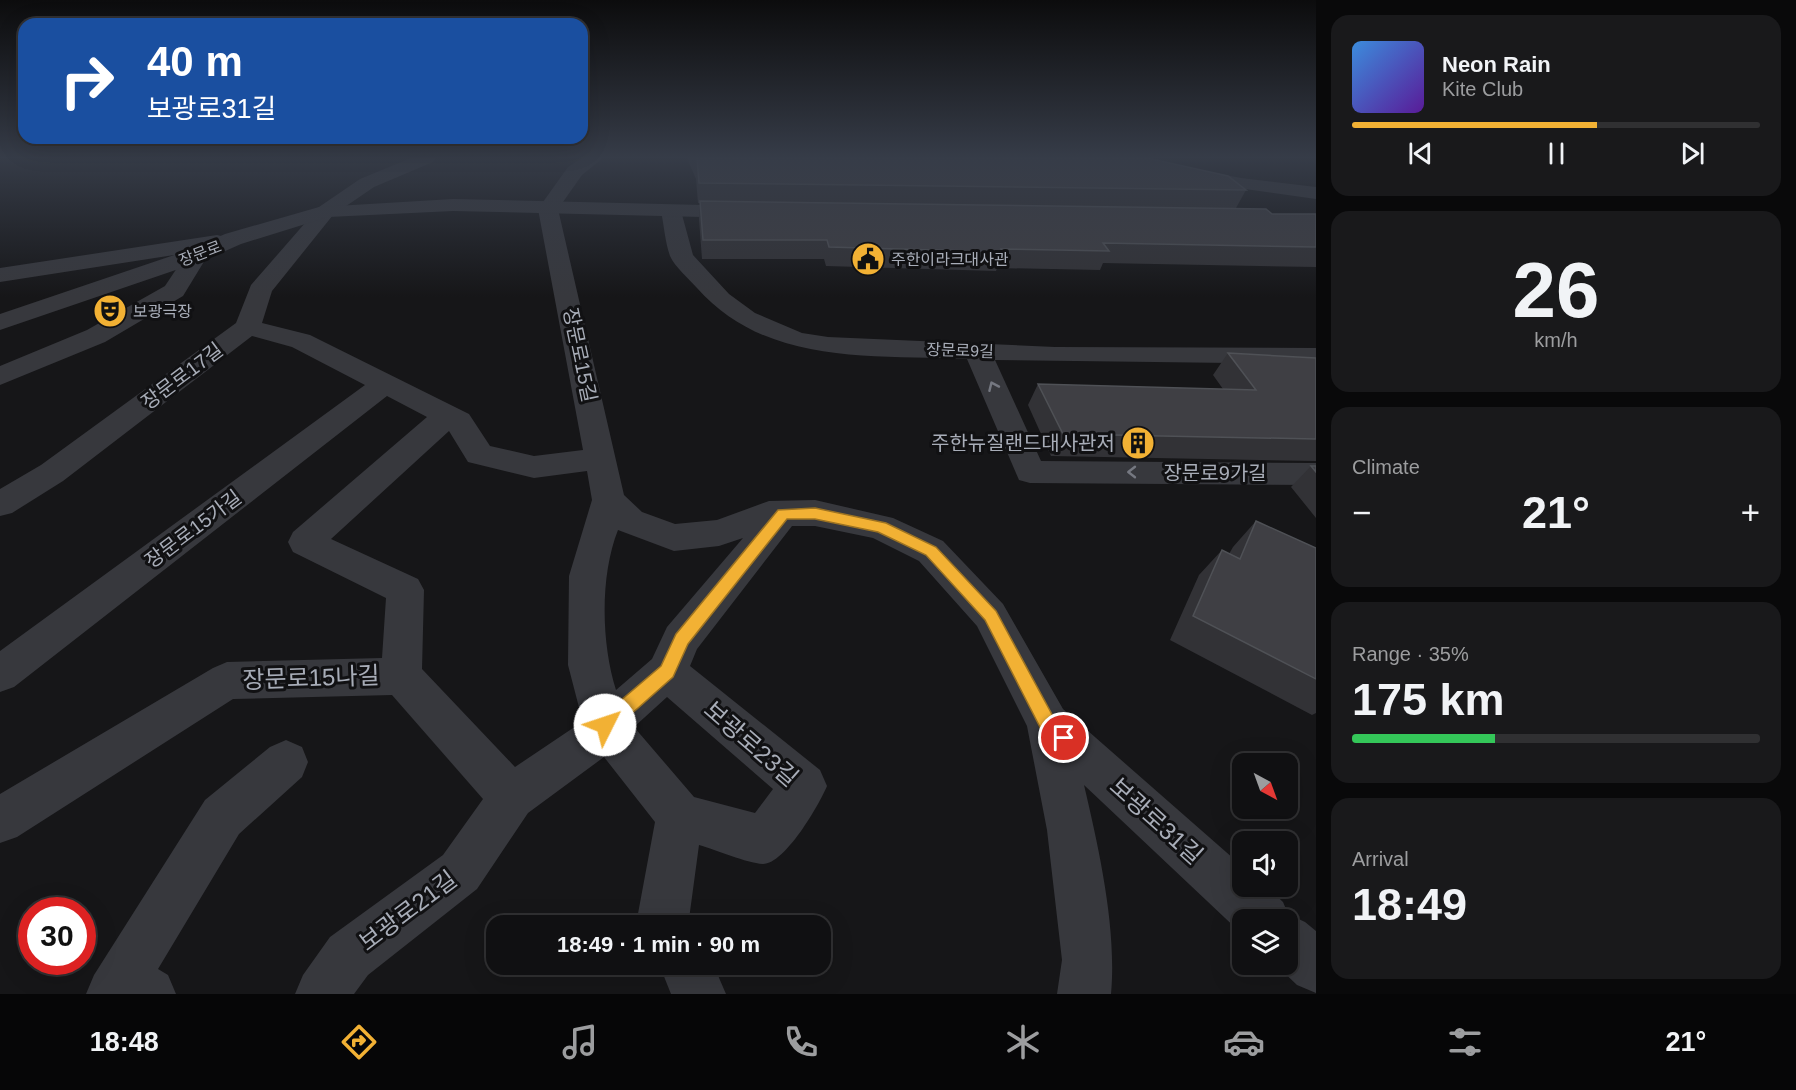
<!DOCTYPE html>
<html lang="en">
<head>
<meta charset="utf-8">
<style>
	:root { --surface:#101012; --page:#19191b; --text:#f1f3f6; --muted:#9c9d9f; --line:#303032; --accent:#f2b134 }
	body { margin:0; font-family:Arial,"Noto Sans KR",sans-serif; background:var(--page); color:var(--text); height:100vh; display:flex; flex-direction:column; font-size:22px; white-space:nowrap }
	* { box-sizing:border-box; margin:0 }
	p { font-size:20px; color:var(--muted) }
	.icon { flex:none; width:33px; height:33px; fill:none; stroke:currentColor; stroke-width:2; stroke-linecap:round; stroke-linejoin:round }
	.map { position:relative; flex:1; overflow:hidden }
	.side { display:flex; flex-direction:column; gap:15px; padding:15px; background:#09090a; width:480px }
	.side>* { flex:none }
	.banner { position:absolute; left:18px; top:18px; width:570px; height:126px; border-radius:18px; box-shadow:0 6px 24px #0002,0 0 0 2px var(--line); background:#1a4fa0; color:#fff; overflow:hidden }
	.needle { width:39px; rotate:139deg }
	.buttons { position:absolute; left:1232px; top:753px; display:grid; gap:12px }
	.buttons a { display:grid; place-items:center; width:66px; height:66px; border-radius:12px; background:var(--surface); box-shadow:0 6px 24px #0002,0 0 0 2px var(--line); font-size:30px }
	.speed { position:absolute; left:18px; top:897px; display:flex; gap:12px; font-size:30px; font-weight:700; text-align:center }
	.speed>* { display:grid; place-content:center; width:78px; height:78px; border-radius:50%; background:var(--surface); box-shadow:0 6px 24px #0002,0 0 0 2px var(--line); line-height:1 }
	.speed .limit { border:9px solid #d22; background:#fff; color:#111 }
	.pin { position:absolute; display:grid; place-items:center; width:51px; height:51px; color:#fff; margin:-26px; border:3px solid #fff; border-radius:50%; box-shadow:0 2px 6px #0007 }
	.me { position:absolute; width:66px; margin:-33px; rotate:49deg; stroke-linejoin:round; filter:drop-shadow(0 0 4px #0008) }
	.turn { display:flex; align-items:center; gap:21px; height:126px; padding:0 30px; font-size:27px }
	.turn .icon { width:78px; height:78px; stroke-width:2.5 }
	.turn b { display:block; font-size:42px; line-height:51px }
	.big { font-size:45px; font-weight:700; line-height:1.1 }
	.side .widget { flex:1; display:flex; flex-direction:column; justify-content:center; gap:9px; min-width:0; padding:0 21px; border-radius:18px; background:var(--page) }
	.side .dial { align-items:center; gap:0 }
	.dial b { font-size:78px; line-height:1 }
	.song { display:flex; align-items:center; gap:18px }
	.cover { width:72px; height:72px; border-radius:9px; background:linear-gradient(135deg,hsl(210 70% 55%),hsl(270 70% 35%)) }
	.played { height:6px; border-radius:3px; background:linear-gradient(90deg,var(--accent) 60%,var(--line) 60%) }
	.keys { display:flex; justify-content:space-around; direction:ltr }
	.heat { display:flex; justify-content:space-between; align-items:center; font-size:33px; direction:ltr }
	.charge { height:9px; border-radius:4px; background:linear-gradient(90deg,#34c759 35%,var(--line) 0) }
	.trip { position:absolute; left:486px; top:915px; width:345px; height:60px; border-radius:18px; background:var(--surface); box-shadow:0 6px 24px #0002,0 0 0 2px var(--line); font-weight:700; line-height:60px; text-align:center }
	.dock { display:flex; height:96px; justify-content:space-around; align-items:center; background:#060607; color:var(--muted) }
	.dock .icon { width:42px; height:42px }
	.dock .active { color:var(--accent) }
	.dock b { font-size:27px; color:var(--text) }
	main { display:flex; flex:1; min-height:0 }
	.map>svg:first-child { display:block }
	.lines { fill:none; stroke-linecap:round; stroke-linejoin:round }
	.minor { fill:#37383d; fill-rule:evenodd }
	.tertiary { fill:#37383d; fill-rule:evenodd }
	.wall { fill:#323236 }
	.building { fill:#3f3f44; stroke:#4f5156; stroke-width:1.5 }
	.oneway { stroke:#757881 }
	.route { fill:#f2b134; stroke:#9d7322; stroke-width:1.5 }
	.labels { text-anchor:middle; stroke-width:6; stroke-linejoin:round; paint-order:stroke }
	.far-street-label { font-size:16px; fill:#a8adb8; stroke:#111113 }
	.far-poi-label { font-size:16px; fill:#a8adb8; stroke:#111113; text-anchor:start }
	.street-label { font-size:20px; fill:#a8adb8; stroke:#111113 }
	.poi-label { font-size:20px; fill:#a8adb8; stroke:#111113; text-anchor:end }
	.near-street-label { font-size:24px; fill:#a8adb8; stroke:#111113 }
</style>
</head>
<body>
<main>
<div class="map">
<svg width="1316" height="994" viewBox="0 0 1316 994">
	<rect width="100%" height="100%" fill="#161618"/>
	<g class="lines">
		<path class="minor" d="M 411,158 L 436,158 L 433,162 L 374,187 L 333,215 L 272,291 L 262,323 L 310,335 L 469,414 L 490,446 L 534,456 L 583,450 L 538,209 L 568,167 L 582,158 L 603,158 L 582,175 L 558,209 L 624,495 L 642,512 L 675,524 L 717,520 L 769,501 L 815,500 L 893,518 L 943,541 L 1003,604 L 1063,709 L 1242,866 L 1242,886 L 1266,886 L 1283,902 L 1288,914 L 1305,922 L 1316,931 L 1316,993 L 1297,985 L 1275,964 L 1287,964 L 1287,920 L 1242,920 L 1242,934 L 1084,785 C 1099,849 1117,929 1111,994 L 1057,994 L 1062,960 L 1047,830 L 1027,726 L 977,626 L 919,561 L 873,538 L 815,526 L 792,526 L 697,649 L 690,666 L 820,770 L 827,786 C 819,805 785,864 763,864 C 746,863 717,850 699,845 L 689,919 L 692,926 L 640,926 L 637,919 L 655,822 L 604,757 L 528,813 L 477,889 L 368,975 L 354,994 L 295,994 L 303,975 L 330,937 L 443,855 L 483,799 L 392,695 L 233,699 L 17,837 L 0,843 L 0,794 L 213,668 L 227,662 L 382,658 L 386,598 L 293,552 L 288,542 L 293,532 L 427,417 L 387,396 L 14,687 L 0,692 L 0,651 L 365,385 L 292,347 L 252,336 L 63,481 L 12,513 L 0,516 L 0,489 L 41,465 L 236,323 L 251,285 L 319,207 L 360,179 ZM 449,431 L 468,462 L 534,478 L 587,471 L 592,500 L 569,576 L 568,665 L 582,719 L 573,728 L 515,767 L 422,669 L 424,590 L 418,579 L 331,539 ZM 618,530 L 674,551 L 719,546 L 743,538 L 667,627 L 652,659 L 616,690 C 601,643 600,575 618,530 ZM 667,697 L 773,789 L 755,813 L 694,797 L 634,727 Z
			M 1107,158 L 1140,158 L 1241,178 L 1316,187 L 1316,199 L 1216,185 L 1110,162 Z
			M 671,205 L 678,207 L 681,211 L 693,255 L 729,294 L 755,313 L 802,333 L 828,337 L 1055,347 L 1316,348 L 1316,364 L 995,360 L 1041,461 L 1316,463 L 1316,485 L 1030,483 L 1019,480 L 967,359 C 872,355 766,366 697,288 C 689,279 675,267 670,256 C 665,242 664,225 661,211 L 664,207 Z
			M 217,235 L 225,237 L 228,242 L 225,247 L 205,250 L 208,255 L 183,296 L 105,342 L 0,385 L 0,366 L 87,330 L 165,286 L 187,253 L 0,282 L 0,268 Z
			M 286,740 L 302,747 L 308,762 L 302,777 L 239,834 L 158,969 L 168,975 L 176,994 L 86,994 L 94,975 L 205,800 L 270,747 Z
			M 659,964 L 713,964 L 726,994 L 671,994 Z"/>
		<path class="tertiary" d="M 453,199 L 744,206 L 751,208 L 754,212 L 751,216 L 744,218 L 453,211 L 328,217 L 241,244 L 205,260 L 0,330 L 0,314 L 189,250 L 225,234 L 319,207 Z"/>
	</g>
	<path class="wall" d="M 687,158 L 1147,158 L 1246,190 L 1236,208 L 1272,214 L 1316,214 L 1316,267 L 1103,263 L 1100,270 L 997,268 L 996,271 L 826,266 L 824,259 L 702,259 L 699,219 L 700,203 L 698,203 L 696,179 Z
		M 1228,353 L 1316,358 L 1316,461 L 1051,456 L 1028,405 L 1038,384 L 1223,389 L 1213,375 Z
		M 1311,466 L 1316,466 L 1316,518 L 1291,487 Z
		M 1256,521 L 1316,548 L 1316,713 L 1312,715 L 1170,640 L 1199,575 L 1222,550 L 1229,554 L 1233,547 Z"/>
	<path class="building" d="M 697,158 L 1147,158 L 1228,176 L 1246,190 L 699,183 Z
		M 700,201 L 1266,209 L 1272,214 L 1316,214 L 1316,247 L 1103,243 L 1109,251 L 1001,249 L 1003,252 L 829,247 L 827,240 L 703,240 Z
		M 1228,353 L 1316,358 L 1316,439 L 1063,434 L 1038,384 L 1256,390 Z
		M 1311,466 L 1316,466 L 1316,472 Z
		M 1256,521 L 1316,548 L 1316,679 L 1193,616 L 1222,550 L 1240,559 Z"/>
	<defs><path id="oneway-chevron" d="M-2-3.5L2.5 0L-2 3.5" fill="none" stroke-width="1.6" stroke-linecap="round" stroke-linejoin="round" transform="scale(1.5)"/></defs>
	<g class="oneway">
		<use href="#oneway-chevron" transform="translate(993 386) rotate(-114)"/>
		<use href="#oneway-chevron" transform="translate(1132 472) rotate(-180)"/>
	</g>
	<linearGradient id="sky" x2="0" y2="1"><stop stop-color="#0c0c0d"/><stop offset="0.53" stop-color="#363c48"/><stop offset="1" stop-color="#363c48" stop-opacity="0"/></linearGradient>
	<rect width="1316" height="297" fill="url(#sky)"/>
	<path class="route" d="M 815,508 L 886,523 L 936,547 L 996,611 L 1054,718 L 1071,732 L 1073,738 L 1071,745 L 1064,747 L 1041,729 L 985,620 L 926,555 L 878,532 L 815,519 L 787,519 L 688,644 L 673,677 L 612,731 L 605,733 L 599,731 L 596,725 L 599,719 L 661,666 L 676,634 L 778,510 Z"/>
	<defs>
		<g id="civic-disc" transform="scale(1.725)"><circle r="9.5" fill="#f2b134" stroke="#111113"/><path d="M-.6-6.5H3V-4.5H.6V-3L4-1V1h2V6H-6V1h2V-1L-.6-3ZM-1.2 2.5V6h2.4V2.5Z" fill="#111"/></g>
		<g id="theatre-disc" transform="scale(1.725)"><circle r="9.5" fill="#f2b134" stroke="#111113"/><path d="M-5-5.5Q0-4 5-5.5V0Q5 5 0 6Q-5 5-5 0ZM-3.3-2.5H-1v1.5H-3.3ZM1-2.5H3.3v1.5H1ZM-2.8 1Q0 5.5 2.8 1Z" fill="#111"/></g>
		<g id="building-disc" transform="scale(1.725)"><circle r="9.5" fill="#f2b134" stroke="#111113"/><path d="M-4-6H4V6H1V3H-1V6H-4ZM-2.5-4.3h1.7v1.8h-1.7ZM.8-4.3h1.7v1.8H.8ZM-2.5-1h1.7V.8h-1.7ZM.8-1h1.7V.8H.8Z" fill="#111"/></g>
	</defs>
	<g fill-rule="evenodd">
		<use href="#civic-disc" x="868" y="259"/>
		<use href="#theatre-disc" x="110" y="311"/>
		<use href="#building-disc" x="1138" y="443"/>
	</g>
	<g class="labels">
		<g class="far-street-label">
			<text transform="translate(200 253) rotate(-21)" y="6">장문로</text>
			<text transform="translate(960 350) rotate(2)" y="6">장문로9길</text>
		</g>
		<g class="far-poi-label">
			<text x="891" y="265">주한이라크대사관</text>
			<text x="133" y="317">보광극장</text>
		</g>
		<g class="street-label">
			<text transform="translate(580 355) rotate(78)" y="7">장문로15길</text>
			<text transform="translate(182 376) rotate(-37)" y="7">장문로17길</text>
			<text x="1215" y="480">장문로9가길</text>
			<text transform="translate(193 529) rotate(-37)" y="7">장문로15가길</text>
		</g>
		<g class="poi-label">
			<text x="1115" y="450">주한뉴질랜드대사관저</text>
		</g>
		<g class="near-street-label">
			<text transform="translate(311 678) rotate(-2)" y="8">장문로15나길</text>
			<text transform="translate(751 744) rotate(41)" y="8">보광로23길</text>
			<text transform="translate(1156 821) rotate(42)" y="8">보광로31길</text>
			<text transform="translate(408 911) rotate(-37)" y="8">보광로21길</text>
		</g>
	</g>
</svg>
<div class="buttons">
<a><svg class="needle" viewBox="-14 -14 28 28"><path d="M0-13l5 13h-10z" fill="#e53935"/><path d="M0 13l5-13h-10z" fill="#9c9d9f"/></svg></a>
<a><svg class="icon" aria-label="sound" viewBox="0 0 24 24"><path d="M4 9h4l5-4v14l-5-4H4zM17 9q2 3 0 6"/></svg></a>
<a><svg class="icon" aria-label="layers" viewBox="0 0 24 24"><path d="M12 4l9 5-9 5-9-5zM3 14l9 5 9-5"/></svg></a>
</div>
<div class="speed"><div class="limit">30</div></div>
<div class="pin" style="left:1064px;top:738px;background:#d93025"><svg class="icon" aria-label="arrive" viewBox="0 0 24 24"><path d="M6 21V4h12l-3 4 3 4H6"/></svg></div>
<svg class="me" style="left:605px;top:725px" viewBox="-20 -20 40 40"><circle r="19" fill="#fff"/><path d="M0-13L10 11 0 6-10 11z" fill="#f2b134"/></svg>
<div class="trip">18:49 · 1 min · 90 m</div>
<div class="banner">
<div class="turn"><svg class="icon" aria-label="right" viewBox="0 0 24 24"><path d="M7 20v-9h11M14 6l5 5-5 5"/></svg><div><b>40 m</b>보광로31길</div></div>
</div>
</div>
<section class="side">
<div class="widget">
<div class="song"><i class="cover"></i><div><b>Neon Rain</b><p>Kite Club</p></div></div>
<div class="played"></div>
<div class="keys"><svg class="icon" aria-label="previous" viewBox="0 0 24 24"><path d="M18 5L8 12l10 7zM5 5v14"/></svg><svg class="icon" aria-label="pause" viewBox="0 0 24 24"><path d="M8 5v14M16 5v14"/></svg><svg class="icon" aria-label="next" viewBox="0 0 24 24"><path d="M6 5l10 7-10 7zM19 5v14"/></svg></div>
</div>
<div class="widget dial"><b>26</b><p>km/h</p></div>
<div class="widget"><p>Climate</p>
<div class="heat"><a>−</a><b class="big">21°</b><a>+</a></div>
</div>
<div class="widget"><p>Range · 35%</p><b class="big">175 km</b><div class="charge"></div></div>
<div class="widget"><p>Arrival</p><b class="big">18:49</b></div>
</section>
</main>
<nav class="dock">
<b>18:48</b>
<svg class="icon active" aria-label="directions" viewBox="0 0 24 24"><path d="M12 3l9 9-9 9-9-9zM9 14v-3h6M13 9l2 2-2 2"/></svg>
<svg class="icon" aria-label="music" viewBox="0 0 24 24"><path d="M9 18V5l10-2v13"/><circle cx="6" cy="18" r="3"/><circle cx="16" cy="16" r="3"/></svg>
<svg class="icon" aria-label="phone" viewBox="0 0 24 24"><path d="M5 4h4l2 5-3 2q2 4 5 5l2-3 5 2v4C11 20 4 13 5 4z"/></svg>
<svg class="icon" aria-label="climate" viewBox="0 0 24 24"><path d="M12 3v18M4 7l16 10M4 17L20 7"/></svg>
<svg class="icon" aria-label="car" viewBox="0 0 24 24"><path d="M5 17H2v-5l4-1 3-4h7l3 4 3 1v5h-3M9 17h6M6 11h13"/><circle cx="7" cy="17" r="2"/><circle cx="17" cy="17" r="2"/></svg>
<svg class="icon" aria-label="filters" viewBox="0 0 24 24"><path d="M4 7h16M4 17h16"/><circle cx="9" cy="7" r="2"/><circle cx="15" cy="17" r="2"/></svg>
<b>21°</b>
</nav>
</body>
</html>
